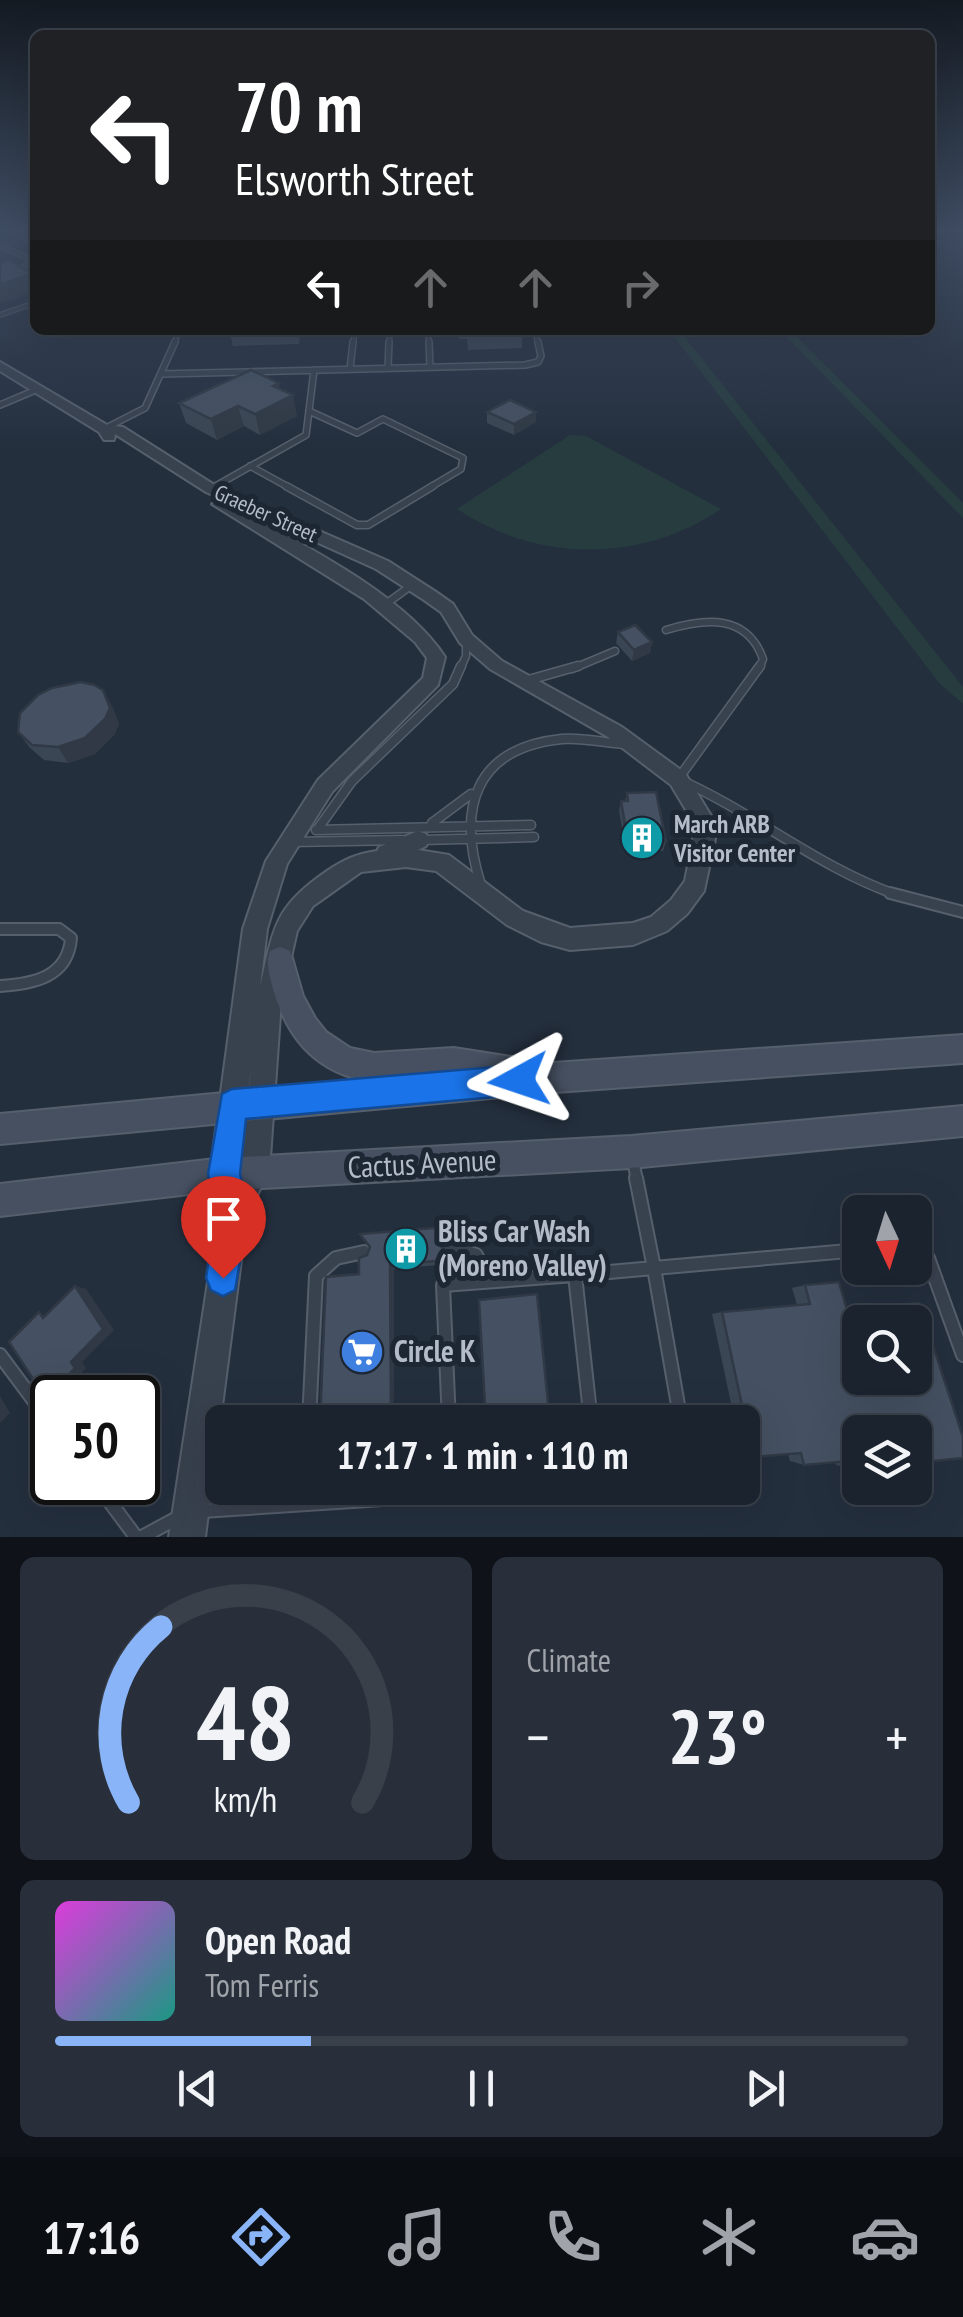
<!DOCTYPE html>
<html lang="en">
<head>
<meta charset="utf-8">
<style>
	:root { --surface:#1b232e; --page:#282f3a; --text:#f1f3f6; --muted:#a0a4aa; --line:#39404a; --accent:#8ab4f8 }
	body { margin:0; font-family:"PT Sans Narrow",sans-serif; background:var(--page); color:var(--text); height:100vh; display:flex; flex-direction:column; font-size:38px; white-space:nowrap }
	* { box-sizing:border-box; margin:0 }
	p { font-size:32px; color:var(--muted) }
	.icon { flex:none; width:55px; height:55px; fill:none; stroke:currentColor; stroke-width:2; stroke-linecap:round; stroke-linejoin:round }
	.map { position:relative; height:1537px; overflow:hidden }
	.drawer { display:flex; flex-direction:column; gap:20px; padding:20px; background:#0f1319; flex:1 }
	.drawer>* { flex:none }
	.banner { position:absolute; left:30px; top:30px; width:905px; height:305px; border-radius:15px; box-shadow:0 10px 40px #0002,0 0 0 2px var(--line); background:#202124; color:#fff; overflow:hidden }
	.needle { width:65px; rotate:176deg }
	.buttons { position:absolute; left:842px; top:1195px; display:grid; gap:20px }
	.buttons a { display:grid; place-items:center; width:90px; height:90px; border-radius:15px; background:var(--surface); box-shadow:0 10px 40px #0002,0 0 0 2px var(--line); font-size:50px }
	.speed { position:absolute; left:30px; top:1375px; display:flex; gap:20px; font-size:50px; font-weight:700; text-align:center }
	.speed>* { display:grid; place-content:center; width:130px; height:130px; border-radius:50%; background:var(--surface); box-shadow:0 10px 40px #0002,0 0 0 2px var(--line); line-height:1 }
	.speed .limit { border:5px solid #111; border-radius:15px; background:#fff; color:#111 }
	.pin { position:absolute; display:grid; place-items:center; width:85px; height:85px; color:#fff; margin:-102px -42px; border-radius:50% 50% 50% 0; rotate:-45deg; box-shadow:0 0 10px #0007 }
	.pin .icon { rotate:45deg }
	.me { position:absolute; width:110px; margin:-55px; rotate:265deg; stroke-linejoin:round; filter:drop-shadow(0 0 8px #0008) }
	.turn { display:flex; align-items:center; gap:35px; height:210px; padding:0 40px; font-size:45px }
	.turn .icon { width:130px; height:130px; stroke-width:2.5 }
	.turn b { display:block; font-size:70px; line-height:85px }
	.lanes { display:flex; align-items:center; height:95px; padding:0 40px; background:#0003; justify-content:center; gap:50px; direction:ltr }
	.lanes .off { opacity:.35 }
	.big { font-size:75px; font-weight:800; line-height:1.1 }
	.drawer .card { flex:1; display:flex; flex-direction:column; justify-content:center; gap:15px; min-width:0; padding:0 35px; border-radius:15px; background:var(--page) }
	.drawer .dial { align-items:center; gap:0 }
	.dial svg { height:260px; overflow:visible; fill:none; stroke:var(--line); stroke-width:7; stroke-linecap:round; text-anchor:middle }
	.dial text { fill:var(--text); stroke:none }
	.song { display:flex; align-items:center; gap:30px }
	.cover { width:120px; height:120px; border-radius:15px; background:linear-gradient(135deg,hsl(300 70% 55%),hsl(170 70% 35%)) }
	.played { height:10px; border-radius:5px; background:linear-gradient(90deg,var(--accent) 30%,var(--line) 30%) }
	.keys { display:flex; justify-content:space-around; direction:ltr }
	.heat { display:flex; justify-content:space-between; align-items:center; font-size:55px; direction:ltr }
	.drawer .tiles { flex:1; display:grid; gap:20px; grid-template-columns:1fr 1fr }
	.card:last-child { grid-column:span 2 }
	.trip { position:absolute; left:205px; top:1405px; width:555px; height:100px; border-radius:15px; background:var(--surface); box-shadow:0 10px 40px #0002,0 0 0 2px var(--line); font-weight:800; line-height:100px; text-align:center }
	.tabs { display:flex; height:160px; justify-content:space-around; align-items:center; background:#0b0e12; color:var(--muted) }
	.tabs .icon { width:70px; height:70px }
	.tabs .on { color:var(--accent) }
	.tabs b { font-size:45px; color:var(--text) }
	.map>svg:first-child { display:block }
	.green { fill:#263c3f }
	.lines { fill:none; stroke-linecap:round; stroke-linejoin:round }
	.service-far5-casing { stroke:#565f6c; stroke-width:6 }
	.service-far4-casing { stroke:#565f6c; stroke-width:8 }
	.service-far3-casing { stroke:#565f6c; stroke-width:9 }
	.service-far2-casing { stroke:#565f6c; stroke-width:11 }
	.service-far1-casing { stroke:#565f6c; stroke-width:14 }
	.service-casing { stroke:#565f6c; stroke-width:16 }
	.tertiary-casing { stroke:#565f6c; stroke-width:4 }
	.secondary-casing { stroke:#565f6c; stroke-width:4 }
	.service-far5 { stroke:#38414e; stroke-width:4 }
	.service-far4 { stroke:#38414e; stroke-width:5 }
	.service-far3 { stroke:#38414e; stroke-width:6 }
	.service-far2 { stroke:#38414e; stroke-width:8 }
	.service-far1 { stroke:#38414e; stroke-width:10 }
	.service { stroke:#38414e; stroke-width:12 }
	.tertiary { fill:#38414e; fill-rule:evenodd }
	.secondary { fill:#465061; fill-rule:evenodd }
	.wall { fill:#3b4654 }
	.shaded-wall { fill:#303945 }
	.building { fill:#455162; stroke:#303945; stroke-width:2.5; fill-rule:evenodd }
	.route { fill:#1a73e8; stroke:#114b97; stroke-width:2.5 }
	.labels { text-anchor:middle; stroke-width:10; stroke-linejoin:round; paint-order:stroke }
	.far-street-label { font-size:22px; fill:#b4bcc9; stroke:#1d2633 }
	.poi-label { font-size:25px; font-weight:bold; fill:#b4bcc9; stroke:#1d2633; text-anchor:start }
	.near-street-label { font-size:30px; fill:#b4bcc9; stroke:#1d2633 }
	.near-poi-label { font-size:30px; font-weight:bold; fill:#b4bcc9; stroke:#1d2633; text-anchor:start }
</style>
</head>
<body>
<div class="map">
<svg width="963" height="1537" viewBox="0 0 963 1537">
	<rect width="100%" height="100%" fill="#242f3e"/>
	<path class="green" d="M 669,330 L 679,330 L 963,687 L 963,704 L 940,684 Z
		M 780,330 L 790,330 L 963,503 L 963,518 Z
		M 570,435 L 586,436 L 721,509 C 642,563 538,563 457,509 Z"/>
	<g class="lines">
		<g class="service-far5-casing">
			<path id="service-far5" d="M 6,229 L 35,242
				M 0,246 L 35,261
				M 0,279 L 34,261
				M 0,315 L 35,303
				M 428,330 L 429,345
				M 535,330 L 538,345
				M 173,345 L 180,330
				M 353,345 L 355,330
				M 389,345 L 390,330"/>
		</g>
		<g class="service-far4-casing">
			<path id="service-far4" d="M 429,342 L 430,367
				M 388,368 L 389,342
				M 350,369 L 353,342
				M 161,374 L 525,365 L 538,362 L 541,356 L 538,342
				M 0,405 L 38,389
				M 309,411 L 357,433 L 383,419 L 463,458 L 461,469 L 429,488
				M 104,429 L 145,408 L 175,342
				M 250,466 L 290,488
				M 212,488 L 306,435 L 314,370"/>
		</g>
		<g class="service-far3-casing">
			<path id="service-far3" d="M 286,486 L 357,525 L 368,525 L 433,486
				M 211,489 L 217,486
				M 383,606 L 412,585
				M 666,630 C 706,618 747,614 763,659 L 759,669
				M 460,669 L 466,656 L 466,642
				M 572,669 L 615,651"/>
		</g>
		<g class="service-far2-casing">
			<path id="service-far2" d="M 760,666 L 678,779 C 753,812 819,868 897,895
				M 525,681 L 578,666
				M 432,823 L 471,794
				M 316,830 L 531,825
				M 317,830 L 352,781 L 453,684 L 461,666
				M 421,840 L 534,837
				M 291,842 L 402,840
				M 481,885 C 457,810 473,748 562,739 C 582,737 604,743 624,744"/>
		</g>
		<g class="service-far1-casing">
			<path id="service-far1" d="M 890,893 L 963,912
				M 0,929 L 59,929 L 71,938 C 68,977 34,984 0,986
				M 633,1161 L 637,1180"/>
		</g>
		<g class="service-casing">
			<path id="service" d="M 636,1178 L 654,1268 L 860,1250
				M 448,1246 L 476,1255 L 488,1281
				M 915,1253 L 928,1258 L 963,1355
				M 575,1275 L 654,1268 L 681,1422
				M 0,1355 L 52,1425
				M 309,1422 L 316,1276 L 336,1258 L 364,1252
				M 449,1422 L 443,1285 L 575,1275 L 591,1422
				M 95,1482 L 136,1537
				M 202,1511 L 552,1488
				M 142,1537 L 179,1517"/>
		</g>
		<g class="tertiary-casing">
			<path id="tertiary" d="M 0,362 L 107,425 L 123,427 L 216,486 L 388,561 L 436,592 L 453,604 L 472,635 L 502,661 L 622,727 L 685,773 L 713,819 L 715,839 L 704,891 L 687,914 L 667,931 L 633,945 L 570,950 L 541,942 L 507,925 L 436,871 L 406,867 L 361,872 L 313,906 L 297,931 L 281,1001 L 269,1172 L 247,1214 L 205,1537 L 169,1537 L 219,1210 L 210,1174 L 243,929 L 266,861 L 318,780 L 423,678 L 427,658 L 415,642 L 364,599 L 212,504 L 224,501 C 293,540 402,591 445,657 L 438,685 L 332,792 L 287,864 L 267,929 L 260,988 C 274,928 273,908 327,871 C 345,859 356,854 377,851 L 379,847 L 418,831 L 426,834 L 429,840 L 426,846 L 418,850 L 449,855 L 523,911 L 570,928 L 633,923 L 651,917 L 671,900 L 685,881 L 693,839 L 692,820 L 671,785 L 608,737 L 490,669 L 460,643 L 441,612 L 424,600 L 376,569 L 206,492 L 115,434 L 114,440 L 104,440 L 99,432 L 0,371 ZM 251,1067 L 241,1168 L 238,1174 Z"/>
		</g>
		<g class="secondary-casing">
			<path id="secondary" d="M 280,947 L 290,951 L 303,996 L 315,1018 L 326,1032 L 350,1048 L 374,1053 L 454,1048 L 512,1057 L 524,1065 L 963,1035 L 963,1063 L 556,1092 L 0,1144 L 0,1114 L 361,1080 C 312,1068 287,1036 273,989 C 270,976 265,964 270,951 Z
				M 963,1106 L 963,1136 L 631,1168 L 224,1190 L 0,1216 L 0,1184 L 224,1158 L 631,1136 Z"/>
		</g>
		<use href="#service-far5" class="service-far5"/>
		<use href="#service-far4" class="service-far4"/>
		<use href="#service-far3" class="service-far3"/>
		<use href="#service-far2" class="service-far2"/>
		<use href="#service-far1" class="service-far1"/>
		<use href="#service" class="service"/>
		<use href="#tertiary" class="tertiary"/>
		<use href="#secondary" class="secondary"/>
	</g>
	<path class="wall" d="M 229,330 L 302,330 L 299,344 L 233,346 Z
		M 459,330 L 522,330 L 522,348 L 468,350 L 467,339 L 459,339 Z
		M 280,389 L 297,416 L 260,435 L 244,426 L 217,440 L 186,423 L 179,403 Z
		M 487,412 L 536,412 L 536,422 L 514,435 L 487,423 Z
		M 618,632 L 652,642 L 650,653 L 632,661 L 616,643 Z
		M 112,706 L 119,724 L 114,735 L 95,754 L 68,763 L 44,760 L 30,748 L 18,732 Z
		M 627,793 L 666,841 L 663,851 L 626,851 L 619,811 L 621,801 L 625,801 Z
		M 446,1227 L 447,1232 L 439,1245 L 447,1252 L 448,1264 L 394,1269 L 394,1422 L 320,1422 L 359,1274 Z
		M 805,1285 L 852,1469 L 836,1465 L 835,1462 L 804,1465 L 790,1461 L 788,1454 L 753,1457 L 742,1454 L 742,1422 L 735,1422 L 712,1314 L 722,1312 L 797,1305 L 792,1288 Z"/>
	<path class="shaded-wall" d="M 32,274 L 35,280 L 35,292 L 0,303 L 0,284 Z
		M 297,330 L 302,330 L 299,344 Z
		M 279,383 L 283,401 L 293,395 L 297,416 L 260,435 L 255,414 L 273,386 Z
		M 238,406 L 244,426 L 217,440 L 211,419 Z
		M 536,412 L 536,422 L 514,435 L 514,424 Z
		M 652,642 L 650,653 L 632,661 L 634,650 Z
		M 103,690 L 112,706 L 119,724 L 114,735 L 95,754 L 68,763 L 58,747 Z
		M 446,1227 L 447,1232 L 438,1247 L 437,1243 Z
		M 390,1265 L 394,1269 L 394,1422 L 391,1422 Z
		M 75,1286 L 86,1289 L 114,1330 L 82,1362 L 86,1368 L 59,1398 L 46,1399 L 71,1362 Z
		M 0,1396 L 10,1413 L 0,1423 Z"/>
	<path class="building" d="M 9,260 L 32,274 L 0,284 L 0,264 Z
		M 467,330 L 522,330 L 523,334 L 468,335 Z
		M 251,370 L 279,383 L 273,386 L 293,395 L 255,414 L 238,406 L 211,419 L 179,403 Z
		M 510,400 L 536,412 L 514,424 L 487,412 Z
		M 635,625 L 652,642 L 634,650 L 618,632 Z
		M 81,682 L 94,685 L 103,690 L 110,708 L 105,719 L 85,738 L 58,747 L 32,745 L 18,732 L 20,713 L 38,695 L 52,688 Z
		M 656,792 L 666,841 L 628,842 L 621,801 L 628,801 L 627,793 Z
		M 446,1227 L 437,1243 L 447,1252 L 447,1260 L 390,1265 L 391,1422 L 320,1422 L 326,1277 L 359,1274 L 359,1258 L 367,1255 L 370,1247 L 360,1234 Z
		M 839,1282 L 847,1310 L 919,1303 L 963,1437 L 963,1458 L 915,1463 L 915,1432 L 860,1432 L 860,1468 L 852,1469 L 849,1461 L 804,1465 L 801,1453 L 753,1457 L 722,1312 L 810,1304 L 805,1285 ZM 860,1322 L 915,1322 L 915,1378 L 860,1378 Z
		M 75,1286 L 103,1329 L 71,1362 L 75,1368 L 46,1399 L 9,1342 L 39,1312 L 43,1318 Z
		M 537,1294 L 550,1422 L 486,1422 L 479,1300 Z"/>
	<linearGradient id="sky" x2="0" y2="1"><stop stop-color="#141a22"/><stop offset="0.52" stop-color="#3f4d63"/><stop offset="1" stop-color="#3f4d63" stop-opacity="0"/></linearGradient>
	<rect width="963" height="444" fill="url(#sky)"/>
	<path class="route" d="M 519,1065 L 530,1070 L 534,1080 L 530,1091 L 519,1095 L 246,1119 L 240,1174 L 249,1210 L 235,1290 L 223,1296 L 211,1290 L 206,1278 L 216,1210 L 208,1174 L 222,1094 L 232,1089 Z"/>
	<defs>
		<g id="building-disc" transform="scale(2.25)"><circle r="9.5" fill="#0f9aa8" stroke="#1d2633"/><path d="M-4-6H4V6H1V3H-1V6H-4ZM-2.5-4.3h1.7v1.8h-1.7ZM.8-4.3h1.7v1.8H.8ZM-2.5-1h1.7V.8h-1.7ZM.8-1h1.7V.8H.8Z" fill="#fff"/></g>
		<g id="supermarket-disc" transform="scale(2.25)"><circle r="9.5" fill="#3f7fe0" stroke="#1d2633"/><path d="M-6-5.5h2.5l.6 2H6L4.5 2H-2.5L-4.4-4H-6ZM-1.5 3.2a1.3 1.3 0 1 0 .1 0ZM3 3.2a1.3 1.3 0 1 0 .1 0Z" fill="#fff"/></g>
	</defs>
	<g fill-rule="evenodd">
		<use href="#building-disc" x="642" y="838"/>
		<use href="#building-disc" x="406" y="1249"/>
		<use href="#supermarket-disc" x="362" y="1352"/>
	</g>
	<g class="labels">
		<g class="far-street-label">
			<text transform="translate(266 513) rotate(24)" y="8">Graeber Street</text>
		</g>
		<g class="poi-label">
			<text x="674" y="833">March ARB<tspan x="674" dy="29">Visitor Center</tspan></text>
		</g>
		<g class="near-street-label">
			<text transform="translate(422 1164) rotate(-3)" y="10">Cactus Avenue</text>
		</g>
		<g class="near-poi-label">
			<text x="438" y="1242">Bliss Car Wash<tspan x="438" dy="34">(Moreno Valley)</tspan></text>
			<text x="394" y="1362">Circle K</text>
		</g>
	</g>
</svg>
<div class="buttons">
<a><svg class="needle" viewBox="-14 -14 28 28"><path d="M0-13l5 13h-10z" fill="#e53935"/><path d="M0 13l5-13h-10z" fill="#a0a4aa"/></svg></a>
<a><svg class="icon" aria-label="search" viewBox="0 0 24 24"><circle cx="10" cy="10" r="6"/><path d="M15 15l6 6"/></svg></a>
<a><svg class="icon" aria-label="layers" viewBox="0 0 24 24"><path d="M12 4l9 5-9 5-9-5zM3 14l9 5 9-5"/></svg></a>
</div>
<div class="speed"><div class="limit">50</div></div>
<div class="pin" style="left:223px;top:1278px;background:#d93025"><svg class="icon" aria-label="arrive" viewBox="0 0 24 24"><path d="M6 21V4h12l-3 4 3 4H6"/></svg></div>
<svg class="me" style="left:519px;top:1080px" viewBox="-20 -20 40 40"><path d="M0-17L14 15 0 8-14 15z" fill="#1a73e8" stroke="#fff" stroke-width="4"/></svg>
<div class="trip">17:17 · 1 min · 110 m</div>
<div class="banner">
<div class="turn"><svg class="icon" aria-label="left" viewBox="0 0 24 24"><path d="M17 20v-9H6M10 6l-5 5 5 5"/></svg><div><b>70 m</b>Elsworth Street</div></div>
<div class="lanes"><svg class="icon" aria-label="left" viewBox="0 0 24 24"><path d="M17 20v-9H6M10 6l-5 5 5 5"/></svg><svg class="icon off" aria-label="ahead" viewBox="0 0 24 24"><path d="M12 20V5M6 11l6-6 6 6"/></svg><svg class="icon off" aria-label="ahead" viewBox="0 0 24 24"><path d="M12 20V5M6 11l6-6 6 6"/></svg><svg class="icon off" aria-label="right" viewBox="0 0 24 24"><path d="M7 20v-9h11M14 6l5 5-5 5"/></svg></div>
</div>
</div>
<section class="drawer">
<div class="tiles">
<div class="card dial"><svg viewBox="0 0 100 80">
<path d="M14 69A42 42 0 1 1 86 69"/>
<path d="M14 69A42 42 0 0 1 24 15" stroke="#8ab4f8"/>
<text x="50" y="56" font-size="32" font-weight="700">48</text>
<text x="50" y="72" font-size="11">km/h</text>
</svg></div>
<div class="card"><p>Climate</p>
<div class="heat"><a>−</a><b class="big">23°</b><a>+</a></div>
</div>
<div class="card">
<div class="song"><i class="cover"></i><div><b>Open Road</b><p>Tom Ferris</p></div></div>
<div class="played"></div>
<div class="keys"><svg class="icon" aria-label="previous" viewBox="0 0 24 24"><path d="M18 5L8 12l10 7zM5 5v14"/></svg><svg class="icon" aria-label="pause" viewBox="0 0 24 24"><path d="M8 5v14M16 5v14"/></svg><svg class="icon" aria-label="next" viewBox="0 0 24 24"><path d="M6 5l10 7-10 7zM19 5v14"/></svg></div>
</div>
</div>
</section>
<nav class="tabs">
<b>17:16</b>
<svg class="icon on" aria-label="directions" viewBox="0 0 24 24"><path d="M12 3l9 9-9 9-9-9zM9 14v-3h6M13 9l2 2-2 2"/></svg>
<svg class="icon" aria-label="music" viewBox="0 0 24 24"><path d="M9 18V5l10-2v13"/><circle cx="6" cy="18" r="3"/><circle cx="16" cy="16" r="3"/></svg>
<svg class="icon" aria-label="phone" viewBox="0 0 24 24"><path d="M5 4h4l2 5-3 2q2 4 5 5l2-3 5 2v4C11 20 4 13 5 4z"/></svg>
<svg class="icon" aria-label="climate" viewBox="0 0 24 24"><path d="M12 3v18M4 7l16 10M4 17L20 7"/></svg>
<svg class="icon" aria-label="car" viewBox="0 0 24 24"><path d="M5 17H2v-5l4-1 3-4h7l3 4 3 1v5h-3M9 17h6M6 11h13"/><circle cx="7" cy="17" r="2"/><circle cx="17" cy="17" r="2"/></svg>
</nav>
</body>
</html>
